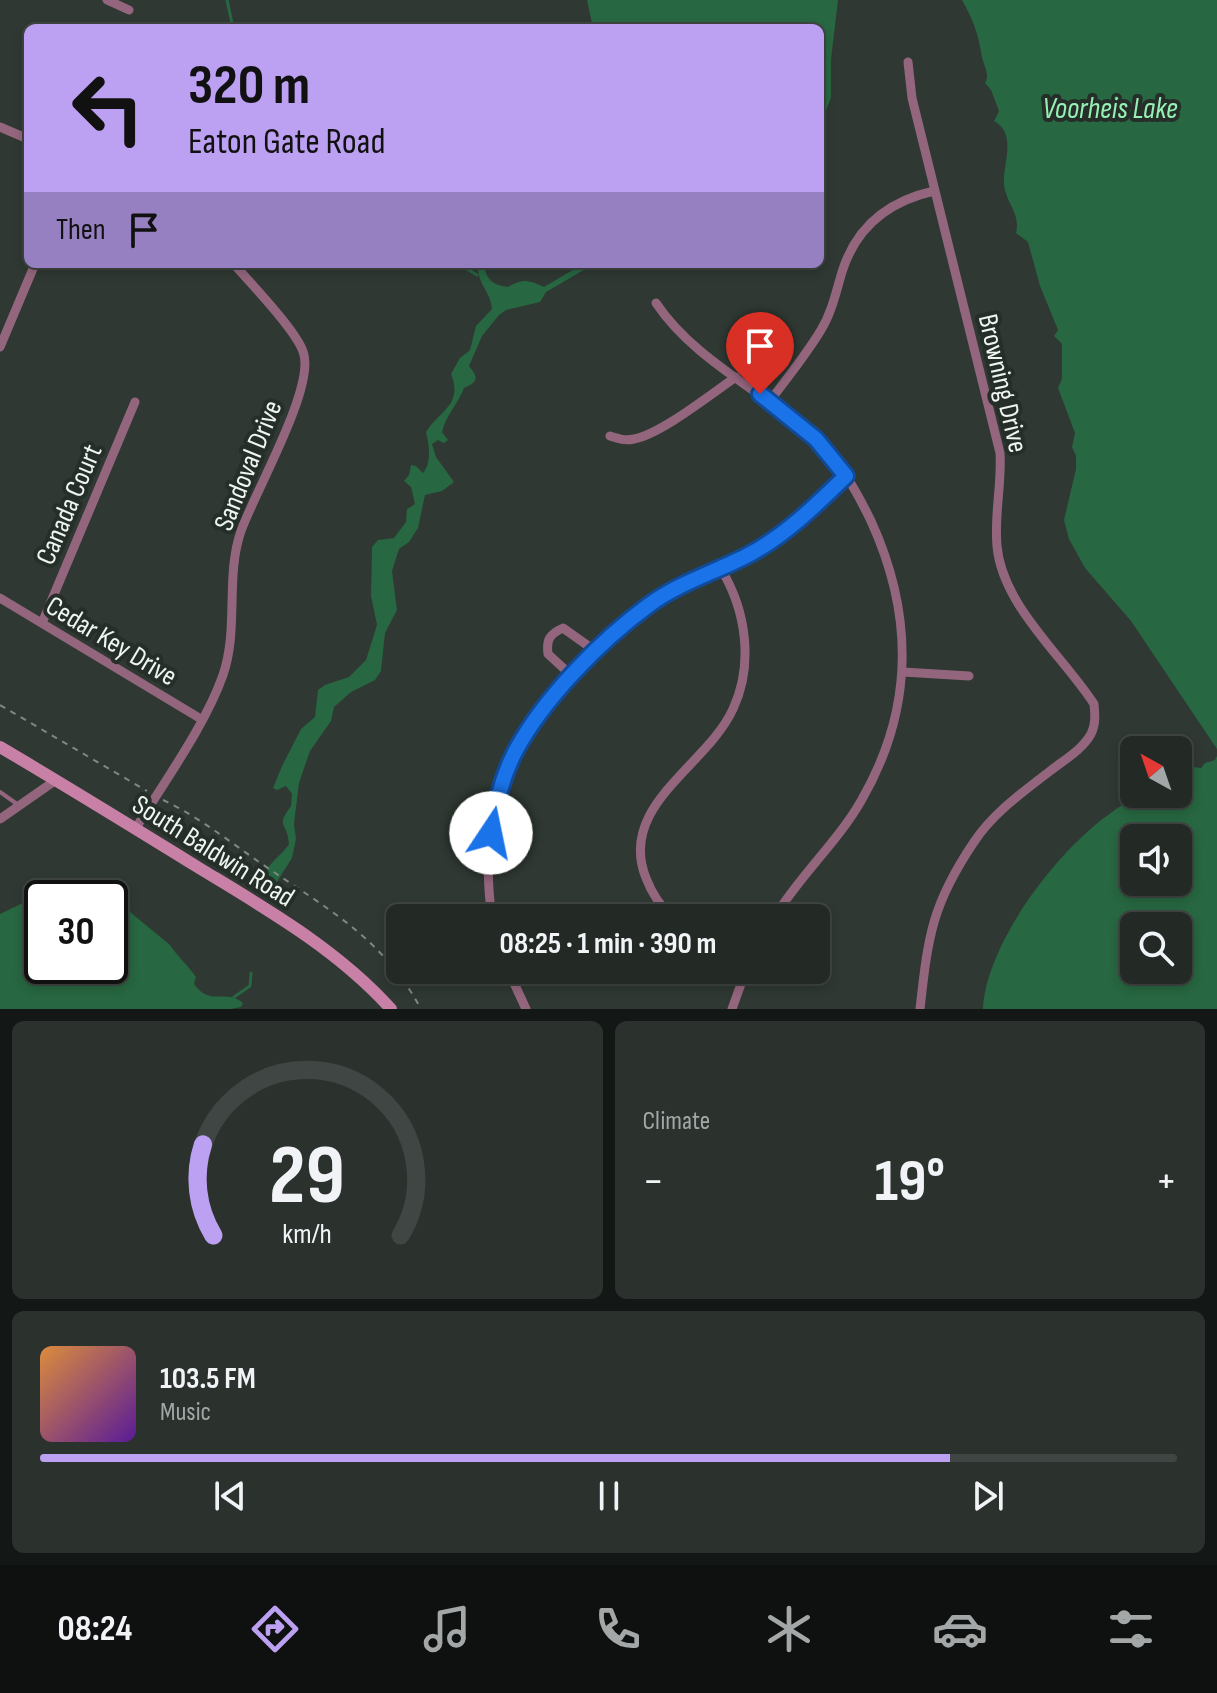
<!DOCTYPE html>
<html lang="en">
<head>
<meta charset="utf-8">
<style>
	:root { --surface:#232a26; --page:#2b322e; --text:#f1f3f6; --muted:#a3a7a7; --line:#404643; --accent:#bca0f2 }
	body { margin:0; font-family:"Sofia Sans Condensed",sans-serif; background:var(--page); color:var(--text); height:100vh; display:flex; flex-direction:column; font-size:30px; white-space:nowrap }
	* { box-sizing:border-box; margin:0 }
	p { font-size:26px; color:var(--muted) }
	.icon { flex:none; width:44px; height:44px; fill:none; stroke:currentColor; stroke-width:2; stroke-linecap:round; stroke-linejoin:round }
	.map { position:relative; height:1009px; overflow:hidden }
	.details { display:flex; flex-direction:column; gap:12px; padding:12px; background:#131715; flex:1 }
	.details>* { flex:none }
	.top-card { position:absolute; left:24px; top:24px; width:800px; height:244px; border-radius:12px; box-shadow:0 4px 12px #0003,0 0 0 2px var(--line); background:#bca0f2; color:#111; overflow:hidden }
	.needle { width:52px; rotate:320deg }
	.fabs { position:absolute; left:1120px; top:736px; display:grid; gap:16px }
	.fabs a { display:grid; place-items:center; width:72px; height:72px; border-radius:12px; background:var(--surface); box-shadow:0 4px 12px #0003,0 0 0 2px var(--line); font-size:40px }
	.speed { position:absolute; left:24px; top:880px; display:flex; gap:16px; font-size:40px; font-weight:700; text-align:center }
	.speed>* { display:grid; place-content:center; width:104px; height:104px; border-radius:50%; background:var(--surface); box-shadow:0 4px 12px #0003,0 0 0 2px var(--line); line-height:1 }
	.speed .limit { border:4px solid #111; border-radius:12px; background:#fff; color:#111 }
	.pin { position:absolute; display:grid; place-items:center; width:68px; height:68px; color:#fff; margin:-82px -34px; border-radius:50% 50% 50% 0; rotate:-45deg; box-shadow:0 0 8px #0007 }
	.pin .icon { rotate:45deg }
	.me { position:absolute; width:88px; margin:-44px; rotate:11deg; stroke-linejoin:round; filter:drop-shadow(0 0 6px #0008) }
	.turn { display:flex; align-items:center; gap:28px; height:168px; padding:0 32px; font-size:36px }
	.turn .icon { width:104px; height:104px; stroke-width:2.5 }
	.turn b { display:block; font-size:56px; line-height:68px }
	.then { display:flex; align-items:center; height:76px; padding:0 32px; background:#0003; gap:16px; font-size:30px }
	.big { font-size:60px; font-weight:700; line-height:1.1 }
	.details .widget { flex:1; display:flex; flex-direction:column; justify-content:center; gap:12px; min-width:0; padding:0 28px; border-radius:12px; background:var(--page) }
	.details .dial { align-items:center; gap:0 }
	.dial svg { height:208px; overflow:visible; fill:none; stroke:var(--line); stroke-width:7; stroke-linecap:round; text-anchor:middle }
	.dial text { fill:var(--text); stroke:none }
	.song { display:flex; align-items:center; gap:24px }
	.cover { width:96px; height:96px; border-radius:12px; background:linear-gradient(135deg,hsl(30 70% 55%),hsl(270 70% 35%)) }
	.played { height:8px; border-radius:4px; background:linear-gradient(90deg,var(--accent) 80%,var(--line) 80%) }
	.keys { display:flex; justify-content:space-around; direction:ltr }
	.heat { display:flex; justify-content:space-between; align-items:center; font-size:44px; direction:ltr }
	.details .tiles { flex:1; display:grid; gap:12px; grid-template-columns:1fr 1fr }
	.widget:last-child { grid-column:span 2 }
	.trip { position:absolute; left:386px; top:904px; width:444px; height:80px; border-radius:12px; background:var(--surface); box-shadow:0 4px 12px #0003,0 0 0 2px var(--line); font-weight:700; line-height:80px; text-align:center }
	.dock { display:flex; height:128px; justify-content:space-around; align-items:center; background:#0e110f; color:var(--muted) }
	.dock .icon { width:56px; height:56px }
	.dock .current { color:var(--accent) }
	.dock b { font-size:36px; color:var(--text) }
	.map>svg:first-child { display:block }
	.water { fill:#276741; fill-rule:evenodd }
	.lines { fill:none; stroke-linecap:round; stroke-linejoin:round }
	.stream { stroke:#276741; stroke-width:3 }
	.path { stroke:#818883; stroke-width:2; stroke-dasharray:6 6; stroke-linecap:butt }
	.service { stroke:#94667e; stroke-width:4 }
	.minor { stroke:#94667e; stroke-width:9 }
	.secondary { stroke:#c980a6; stroke-width:12 }
	.route-casing { stroke:#114b97; stroke-width:20 }
	.route { stroke:#1a73e8; stroke-width:14 }
	.labels { text-anchor:middle; stroke-width:8; stroke-linejoin:round; paint-order:stroke }
	.street-label { font-size:28px; fill:#eff5f1; stroke:#252e28 }
	.water-label { font-size:30px; font-style:italic; fill:#96f0b5; stroke:#252e28 }
</style>
</head>
<body>
<div class="map">
<svg width="1217" height="1009" viewBox="0 0 1217 1009">
	<rect width="100%" height="100%" fill="#2f3832"/>
	<path class="water" d="M 587,0 L 838,0 L 831,60 L 831,98 L 821,123 L 820,133 L 820,28 L 593,28 Z
		M 962,0 L 1217,0 L 1217,749 L 1131,621 L 1085,568 L 1069,539 L 1064,520 L 1076,469 L 1076,456 L 1072,447 L 1075,433 L 1058,388 L 1062,379 L 1062,344 L 1054,336 L 1058,330 L 1040,286 L 1028,242 L 1016,233 C 1021,214 1006,203 1004,185 C 1002,165 1018,134 994,121 L 999,111 L 991,90 L 985,83 C 990,74 984,67 982,57 C 978,33 974,22 962,0 Z
		M 479,264 L 484,264 C 486,280 493,285 508,287 C 523,278 529,280 544,287 L 583,264 L 594,264 L 546,292 L 540,302 L 506,310 L 499,315 L 482,336 L 469,366 C 479,378 478,382 464,388 C 458,404 446,415 442,432 L 448,440 L 444,443 L 438,440 L 432,444 L 436,457 L 454,482 L 442,491 L 425,495 L 418,528 L 409,542 L 399,549 L 392,571 L 397,610 L 385,633 L 381,671 L 375,680 L 351,692 L 334,707 L 331,721 L 310,751 L 299,783 L 294,824 L 296,839 L 292,858 L 273,888 L 265,893 C 260,864 276,863 289,844 C 287,820 275,828 291,806 L 292,794 L 286,786 L 277,790 L 273,788 L 282,766 L 301,729 L 315,717 L 318,690 L 325,685 L 349,677 L 366,660 L 377,625 L 371,596 L 372,547 L 378,540 L 394,538 L 406,522 L 407,509 L 415,504 L 411,487 L 404,481 L 409,475 L 411,465 L 416,466 L 423,473 C 432,463 429,444 426,432 C 441,409 463,405 451,374 L 460,358 L 470,350 L 476,326 L 492,309 C 491,291 475,282 479,264 Z
		M 1217,756 L 1217,1009 L 983,1009 C 986,937 1076,822 1142,795 C 1152,791 1167,794 1178,794 L 1178,772 L 1192,767 L 1201,768 L 1205,763 L 1215,760 ZM 1178,838 L 1178,882 L 1134,882 L 1134,838 ZM 1178,926 L 1178,970 L 1134,970 L 1134,926 Z
		M 42,900 L 42,966 L 110,966 L 110,900 L 124,907 L 170,945 C 177,956 188,965 196,977 L 194,984 C 210,1007 225,988 243,1003 L 241,1007 L 231,1009 L 0,1009 L 0,914 L 27,901 Z"/>
	<g class="lines">
		<path class="stream" d="M 227,0 L 233,28
			M 459,264 L 477,275
			M 234,997 L 250,986 L 251,973"/>
		<path class="path" d="M 0,705 L 147,791
			M 163,800 C 199,817 230,842 262,864 C 327,909 382,937 421,1009"/>
		<path class="service" d="M 0,792 L 17,804"/>
		<path class="minor" d="M 107,0 L 129,10
			M 908,62 L 912,98 L 1000,453 C 1002,484 994,515 997,546 C 1002,605 1063,656 1094,704 C 1095,715 1096,724 1091,734 C 1082,750 1064,760 1050,771 C 1023,792 993,813 974,842 C 932,904 928,936 920,1009
			M 0,127 L 28,139
			M 656,303 C 694,360 763,391 813,436 C 839,460 856,490 871,521 C 914,615 914,710 861,801 C 837,843 799,876 774,918
			M 0,347 L 35,264
			M 770,401 C 787,378 806,355 821,330 C 832,312 836,292 842,272 C 856,227 889,201 934,191
			M 610,436 C 619,439 625,441 634,439 C 661,434 711,394 736,377
			M 0,598 L 201,719
			M 42,623 L 135,402
			M 903,672 L 969,676
			M 572,676 L 548,654 C 546,639 550,634 563,628 L 594,650
			M 0,819 L 56,780
			M 136,828 C 164,782 205,726 223,675 C 239,629 225,577 241,531 C 255,492 313,391 304,355 C 300,334 250,283 234,264
			M 492,918 C 484,863 488,803 515,752 C 527,729 545,708 561,688 C 587,657 616,629 649,605 C 680,582 719,571 752,553 C 788,533 817,504 846,476
			M 673,918 C 661,907 652,894 646,878 C 617,806 707,766 733,709 C 754,664 746,610 721,569
			M 508,970 L 526,1009
			M 732,1009 L 746,970"/>
		<path class="secondary" d="M 0,747 C 68,787 136,829 204,871 C 270,911 339,951 391,1009"/>
	</g>
	<g class="lines">
		<g class="route-casing">
			<path id="route" d="M 491,833 C 495,806 502,777 515,752 C 543,699 601,640 649,605 C 680,582 719,571 752,553 C 788,533 817,504 846,476 L 816,439 L 760,394"/>
		</g>
		<use href="#route" class="route"/>
	</g>
	<g class="labels">
		<g class="street-label">
			<text transform="translate(1004 383) rotate(77)" y="10">Browning Drive</text>
			<text transform="translate(247 465) rotate(-68)" y="10">Sandoval Drive</text>
			<text transform="translate(68 504) rotate(-67)" y="10">Canada Court</text>
			<text transform="translate(112 640) rotate(31)" y="10">Cedar Key Drive</text>
			<text transform="translate(214 850) rotate(32)" y="10">South Baldwin Road</text>
		</g>
		<g class="water-label">
			<text x="1110" y="118">Voorheis Lake</text>
		</g>
	</g>
</svg>
<div class="fabs">
<a><svg class="needle" viewBox="-14 -14 28 28"><path d="M0-13l5 13h-10z" fill="#e53935"/><path d="M0 13l5-13h-10z" fill="#a3a7a7"/></svg></a>
<a><svg class="icon" aria-label="sound" viewBox="0 0 24 24"><path d="M4 9h4l5-4v14l-5-4H4zM17 9q2 3 0 6"/></svg></a>
<a><svg class="icon" aria-label="search" viewBox="0 0 24 24"><circle cx="10" cy="10" r="6"/><path d="M15 15l6 6"/></svg></a>
</div>
<div class="speed"><div class="limit">30</div></div>
<div class="pin" style="left:760px;top:394px;background:#d93025"><svg class="icon" aria-label="arrive" viewBox="0 0 24 24"><path d="M6 21V4h12l-3 4 3 4H6"/></svg></div>
<svg class="me" style="left:491px;top:833px" viewBox="-20 -20 40 40"><circle r="19" fill="#fff"/><path d="M0-13L10 11 0 6-10 11z" fill="#1a73e8"/></svg>
<div class="trip">08:25 · 1 min · 390 m</div>
<div class="top-card">
<div class="turn"><svg class="icon" aria-label="left" viewBox="0 0 24 24"><path d="M17 20v-9H6M10 6l-5 5 5 5"/></svg><div><b>320 m</b>Eaton Gate Road</div></div>
<div class="then">Then<svg class="icon" aria-label="arrive" viewBox="0 0 24 24"><path d="M6 21V4h12l-3 4 3 4H6"/></svg></div>
</div>
</div>
<section class="details">
<div class="tiles">
<div class="widget dial"><svg viewBox="0 0 100 80">
<path d="M14 69A42 42 0 1 1 86 69"/>
<path d="M14 69A42 42 0 0 1 10 34" stroke="#bca0f2"/>
<text x="50" y="56" font-size="32" font-weight="700">29</text>
<text x="50" y="72" font-size="11">km/h</text>
</svg></div>
<div class="widget"><p>Climate</p>
<div class="heat"><a>−</a><b class="big">19°</b><a>+</a></div>
</div>
<div class="widget">
<div class="song"><i class="cover"></i><div><b>103.5 FM</b><p>Music</p></div></div>
<div class="played"></div>
<div class="keys"><svg class="icon" aria-label="previous" viewBox="0 0 24 24"><path d="M18 5L8 12l10 7zM5 5v14"/></svg><svg class="icon" aria-label="pause" viewBox="0 0 24 24"><path d="M8 5v14M16 5v14"/></svg><svg class="icon" aria-label="next" viewBox="0 0 24 24"><path d="M6 5l10 7-10 7zM19 5v14"/></svg></div>
</div>
</div>
</section>
<nav class="dock">
<b>08:24</b>
<svg class="icon current" aria-label="directions" viewBox="0 0 24 24"><path d="M12 3l9 9-9 9-9-9zM9 14v-3h6M13 9l2 2-2 2"/></svg>
<svg class="icon" aria-label="music" viewBox="0 0 24 24"><path d="M9 18V5l10-2v13"/><circle cx="6" cy="18" r="3"/><circle cx="16" cy="16" r="3"/></svg>
<svg class="icon" aria-label="phone" viewBox="0 0 24 24"><path d="M5 4h4l2 5-3 2q2 4 5 5l2-3 5 2v4C11 20 4 13 5 4z"/></svg>
<svg class="icon" aria-label="climate" viewBox="0 0 24 24"><path d="M12 3v18M4 7l16 10M4 17L20 7"/></svg>
<svg class="icon" aria-label="car" viewBox="0 0 24 24"><path d="M5 17H2v-5l4-1 3-4h7l3 4 3 1v5h-3M9 17h6M6 11h13"/><circle cx="7" cy="17" r="2"/><circle cx="17" cy="17" r="2"/></svg>
<svg class="icon" aria-label="filters" viewBox="0 0 24 24"><path d="M4 7h16M4 17h16"/><circle cx="9" cy="7" r="2"/><circle cx="15" cy="17" r="2"/></svg>
</nav>
</body>
</html>
